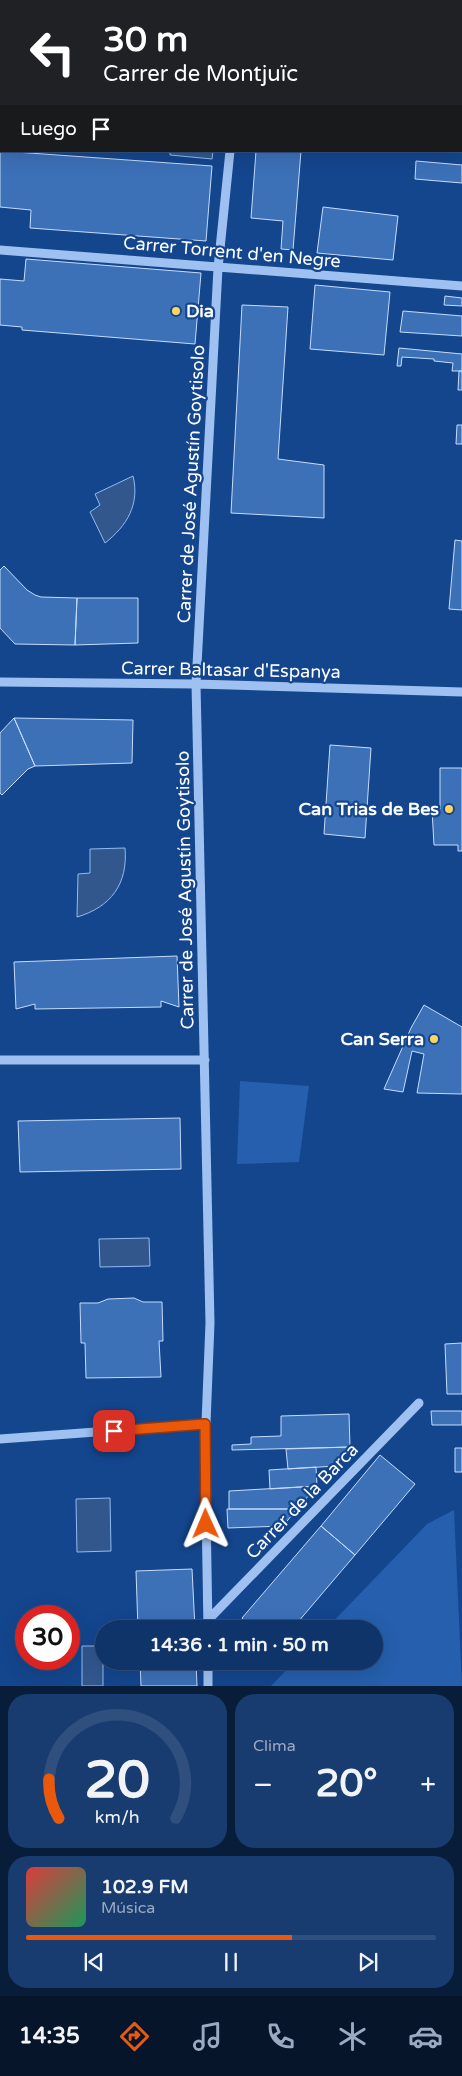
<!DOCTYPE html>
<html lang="es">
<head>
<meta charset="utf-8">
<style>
	:root { --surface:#0f346a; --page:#183c70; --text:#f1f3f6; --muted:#9baac1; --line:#2f4f7e; --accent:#ea580c }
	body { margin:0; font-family:"Varela Round",sans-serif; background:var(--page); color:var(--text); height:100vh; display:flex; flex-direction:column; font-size:19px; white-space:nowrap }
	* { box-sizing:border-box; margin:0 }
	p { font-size:16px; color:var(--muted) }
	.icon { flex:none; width:28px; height:28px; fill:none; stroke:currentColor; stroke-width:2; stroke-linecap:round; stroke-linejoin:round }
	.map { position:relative; height:1686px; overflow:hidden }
	.side { display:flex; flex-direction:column; gap:8px; padding:8px; background:#081d3a; flex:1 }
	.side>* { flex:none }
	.hud { position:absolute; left:0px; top:0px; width:462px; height:152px; box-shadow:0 5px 20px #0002,0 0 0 1px var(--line); background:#202124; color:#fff; overflow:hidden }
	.speed { position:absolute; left:15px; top:1605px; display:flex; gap:10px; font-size:25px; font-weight:700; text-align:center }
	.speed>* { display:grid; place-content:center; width:65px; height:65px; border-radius:50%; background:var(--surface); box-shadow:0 5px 20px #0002,0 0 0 1px var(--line); line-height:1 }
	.speed .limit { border:8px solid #d22; background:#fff; color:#111 }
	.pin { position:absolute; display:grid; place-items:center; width:42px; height:42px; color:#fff; margin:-21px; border-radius:10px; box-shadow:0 2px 8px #0006 }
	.me { position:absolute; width:55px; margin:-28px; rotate:359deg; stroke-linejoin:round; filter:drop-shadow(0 0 4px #0008) }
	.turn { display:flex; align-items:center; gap:18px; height:105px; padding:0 20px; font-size:22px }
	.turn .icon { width:65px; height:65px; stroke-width:2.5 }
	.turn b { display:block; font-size:35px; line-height:42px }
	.then { display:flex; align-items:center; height:48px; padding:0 20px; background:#0003; gap:10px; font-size:19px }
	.big { font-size:38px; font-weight:700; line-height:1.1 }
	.side .tile { flex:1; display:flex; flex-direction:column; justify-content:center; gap:8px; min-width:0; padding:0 18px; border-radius:20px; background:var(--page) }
	.side .dial { align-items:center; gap:0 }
	.dial svg { height:130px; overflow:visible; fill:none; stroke:var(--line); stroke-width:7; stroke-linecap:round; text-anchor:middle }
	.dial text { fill:var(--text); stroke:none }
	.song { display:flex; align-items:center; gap:15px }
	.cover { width:60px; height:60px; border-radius:8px; background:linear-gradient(135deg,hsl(0 70% 55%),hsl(150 70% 35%)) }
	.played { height:5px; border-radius:2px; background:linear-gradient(90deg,var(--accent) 65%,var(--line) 65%) }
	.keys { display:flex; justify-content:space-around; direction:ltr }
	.heat { display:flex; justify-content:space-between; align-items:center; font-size:28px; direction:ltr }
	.side .tiles { flex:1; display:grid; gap:8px; grid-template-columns:1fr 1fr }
	.tile:last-child { grid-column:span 2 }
	.trip { position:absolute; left:95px; top:1620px; width:288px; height:50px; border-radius:25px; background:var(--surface); box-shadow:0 5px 20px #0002,0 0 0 1px var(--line); font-weight:700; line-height:50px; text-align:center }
	.dock { display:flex; height:80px; justify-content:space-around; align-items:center; background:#06152a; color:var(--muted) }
	.dock .icon { width:35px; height:35px }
	.dock .active { color:var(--accent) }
	.dock b { font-size:22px; color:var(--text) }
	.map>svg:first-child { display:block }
	.green { fill:#255fad }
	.water { fill:#32578d; stroke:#90bbf4 }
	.building { fill:#3c70b7; stroke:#c5dcfc }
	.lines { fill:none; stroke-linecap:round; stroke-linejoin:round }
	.minor { stroke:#9ec1f1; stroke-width:9 }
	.route-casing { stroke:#983908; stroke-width:12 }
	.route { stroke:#ea580c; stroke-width:9 }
	.poi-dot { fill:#ffd55e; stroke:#14468e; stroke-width:2 }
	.labels { text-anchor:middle; stroke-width:4.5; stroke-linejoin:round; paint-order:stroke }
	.street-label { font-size:18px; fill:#fff; stroke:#14468e }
	.poi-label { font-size:18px; font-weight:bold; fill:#fff; stroke:#14468e; text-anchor:end }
</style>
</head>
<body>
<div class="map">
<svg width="462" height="1686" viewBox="0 0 462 1686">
	<rect width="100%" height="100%" fill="#14468e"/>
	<path class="green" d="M 240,1081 L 309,1086 L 299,1162 L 237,1164 Z
		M 454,1510 L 462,1686 L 271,1686 L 295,1661 L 374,1661 L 374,1629 L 326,1629 L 427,1524 Z"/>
	<path class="water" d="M 170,151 L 213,151 L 212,159 L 170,155 Z
		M 133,476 C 140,504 127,526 105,543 L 90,512 L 100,505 L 95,494 Z
		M 125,848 C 128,884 111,907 77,917 L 78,874 L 90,873 L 90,849 Z
		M 149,1238 L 150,1266 L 100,1267 L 99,1239 Z
		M 110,1498 L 111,1551 L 77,1552 L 76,1499 Z
		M 82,1646 L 103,1646 L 103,1686 L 82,1686 Z"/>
	<path class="building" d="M 0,0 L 21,0 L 1,1 L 1,151 L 212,166 L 206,241 L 30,228 L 31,210 L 0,207 Z
		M 58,0 L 152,0 L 160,1 L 58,1 Z
		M 266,0 L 350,0 L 358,1 L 266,1 Z
		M 256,151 L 301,151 L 293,250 L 281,249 L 283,221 L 251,218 Z
		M 416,161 L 462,165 L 462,183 L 415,179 Z
		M 323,207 L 398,216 L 393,260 L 317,253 Z
		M 26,259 L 201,273 L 195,344 L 22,330 L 22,327 L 0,325 L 0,279 L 24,281 Z
		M 315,285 L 390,292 L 384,355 L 310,349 Z
		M 445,296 L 462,298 L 462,306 L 444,305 Z
		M 242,305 L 288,307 L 278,459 L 324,465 L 324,518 L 231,513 Z
		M 403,311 L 462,316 L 462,336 L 400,332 Z
		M 399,348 L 462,354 L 462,371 L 452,371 L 453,363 L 434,361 L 434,359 L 402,357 L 401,366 L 397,366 Z
		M 459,371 L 462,371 L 462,390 L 458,390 Z
		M 457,425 L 462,425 L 462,444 L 456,444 Z
		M 455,540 L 462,541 L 462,610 L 449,609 Z
		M 4,566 L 27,590 L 35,595 L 41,597 L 77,598 L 75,645 L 15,644 L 0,628 L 0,570 Z
		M 77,598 L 138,598 L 138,643 L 75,645 Z
		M 14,718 L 35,766 L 28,769 L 2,795 L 0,793 L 0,733 Z
		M 14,718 L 133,720 L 132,763 L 35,766 Z
		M 330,745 L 371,748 L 365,838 L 324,834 Z
		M 440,768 L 462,768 L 462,851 L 458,851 L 458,845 L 434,845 L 432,810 L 440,809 Z
		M 177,956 L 179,1007 L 161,1001 L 161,1007 L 35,1009 L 35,1004 L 16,1009 L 14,962 Z
		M 424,1005 L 462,1027 L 462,1094 L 417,1093 L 424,1054 L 412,1051 L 403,1092 L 384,1089 L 411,1028 Z
		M 180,1118 L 181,1169 L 20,1172 L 18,1121 Z
		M 134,1298 L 143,1302 L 162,1302 L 163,1341 L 159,1341 L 161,1377 L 86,1378 L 85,1343 L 81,1343 L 80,1303 L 98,1303 L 108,1299 Z
		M 462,1343 L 462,1394 L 447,1394 L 445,1344 Z
		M 431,1411 L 462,1411 L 462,1425 L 432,1425 Z
		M 349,1414 L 350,1447 L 232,1450 L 232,1445 L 251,1444 L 251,1437 L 281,1436 L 281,1416 Z
		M 350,1447 L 336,1466 L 288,1469 L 286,1449 Z
		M 455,1448 L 462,1448 L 462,1472 L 455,1472 Z
		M 380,1455 L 415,1484 L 355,1555 L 321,1526 Z
		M 316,1467 L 317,1486 L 270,1489 L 269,1470 Z
		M 317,1486 L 297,1509 L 229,1509 L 229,1491 Z
		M 227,1509 L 297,1509 L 283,1526 L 228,1528 Z
		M 321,1526 L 355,1555 L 292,1629 L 254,1629 L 242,1618 Z
		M 192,1569 L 195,1629 L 138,1629 L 136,1571 Z
		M 140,1661 L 196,1661 L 197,1686 L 141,1686 Z"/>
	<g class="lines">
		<path class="minor" d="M 244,1 L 245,0
			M 0,250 L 462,286
			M 0,682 L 196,684 L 462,692
			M 0,1060 L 205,1060
			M 0,1439 L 205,1424
			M 208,1620 L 419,1403
			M 208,1629 L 205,1448 L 210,1323 L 196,684 L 218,268 L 230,151
			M 208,1661 L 208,1686"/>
	</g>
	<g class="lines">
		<g class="route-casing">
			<path id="route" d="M 114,1431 L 205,1424 L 206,1524"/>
		</g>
		<use href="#route" class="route"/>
	</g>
	<g class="poi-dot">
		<circle cx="176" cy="311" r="5"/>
		<circle cx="449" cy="809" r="5"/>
		<circle cx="434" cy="1039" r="5"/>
	</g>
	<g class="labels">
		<g class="street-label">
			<text transform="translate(232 252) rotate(5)" y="6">Carrer Torrent d'en Negre</text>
			<text transform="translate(191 484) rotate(-87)" y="6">Carrer de José Agustín Goytisolo</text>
			<text transform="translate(231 670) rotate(1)" y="6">Carrer Baltasar d'Espanya</text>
			<text transform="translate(185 890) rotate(-91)" y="6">Carrer de José Agustín Goytisolo</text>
			<text transform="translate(302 1501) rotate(-46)" y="6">Carrer de la Barca</text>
		</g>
		<g class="poi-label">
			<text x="186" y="317" text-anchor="start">Dia</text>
			<text x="439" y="815">Can Trias de Bes</text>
			<text x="424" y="1045">Can Serra</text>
		</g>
	</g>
</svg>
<div class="speed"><div class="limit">30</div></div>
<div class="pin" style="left:114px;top:1431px;background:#d93025"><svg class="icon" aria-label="arrive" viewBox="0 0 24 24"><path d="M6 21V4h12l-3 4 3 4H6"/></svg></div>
<svg class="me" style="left:206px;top:1524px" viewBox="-20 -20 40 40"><path d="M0-17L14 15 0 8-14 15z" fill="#ea580c" stroke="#fff" stroke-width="4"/></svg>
<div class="trip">14:36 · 1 min · 50 m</div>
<div class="hud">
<div class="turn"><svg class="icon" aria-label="left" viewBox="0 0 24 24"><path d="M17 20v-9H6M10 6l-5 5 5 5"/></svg><div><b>30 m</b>Carrer de Montjuïc</div></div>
<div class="then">Luego<svg class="icon" aria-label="arrive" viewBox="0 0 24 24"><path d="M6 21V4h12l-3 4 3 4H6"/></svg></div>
</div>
</div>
<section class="side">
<div class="tiles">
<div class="tile dial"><svg viewBox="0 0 100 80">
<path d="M14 69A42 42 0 1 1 86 69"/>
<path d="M14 69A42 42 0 0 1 8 45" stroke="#ea580c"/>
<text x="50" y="56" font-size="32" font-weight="700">20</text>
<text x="50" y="72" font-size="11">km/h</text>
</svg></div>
<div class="tile"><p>Clima</p>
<div class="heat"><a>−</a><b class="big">20°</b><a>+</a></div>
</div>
<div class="tile">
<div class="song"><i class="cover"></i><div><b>102.9 FM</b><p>Música</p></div></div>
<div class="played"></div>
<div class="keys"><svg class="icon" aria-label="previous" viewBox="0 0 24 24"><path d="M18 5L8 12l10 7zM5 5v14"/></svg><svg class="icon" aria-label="pause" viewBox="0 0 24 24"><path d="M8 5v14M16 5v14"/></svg><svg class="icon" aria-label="next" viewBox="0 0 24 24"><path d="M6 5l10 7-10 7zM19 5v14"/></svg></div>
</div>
</div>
</section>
<nav class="dock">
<b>14:35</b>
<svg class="icon active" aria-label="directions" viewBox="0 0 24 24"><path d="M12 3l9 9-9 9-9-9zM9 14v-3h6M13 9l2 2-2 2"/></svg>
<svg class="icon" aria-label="music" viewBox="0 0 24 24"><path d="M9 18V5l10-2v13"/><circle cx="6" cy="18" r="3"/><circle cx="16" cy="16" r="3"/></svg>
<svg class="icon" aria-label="phone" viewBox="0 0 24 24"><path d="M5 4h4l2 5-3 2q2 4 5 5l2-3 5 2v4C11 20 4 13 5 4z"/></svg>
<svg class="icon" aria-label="climate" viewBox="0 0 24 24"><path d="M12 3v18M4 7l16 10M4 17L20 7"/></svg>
<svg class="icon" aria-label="car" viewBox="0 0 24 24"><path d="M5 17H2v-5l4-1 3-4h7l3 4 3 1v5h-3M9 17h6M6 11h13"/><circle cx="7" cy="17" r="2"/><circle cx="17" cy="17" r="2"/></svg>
</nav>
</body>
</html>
